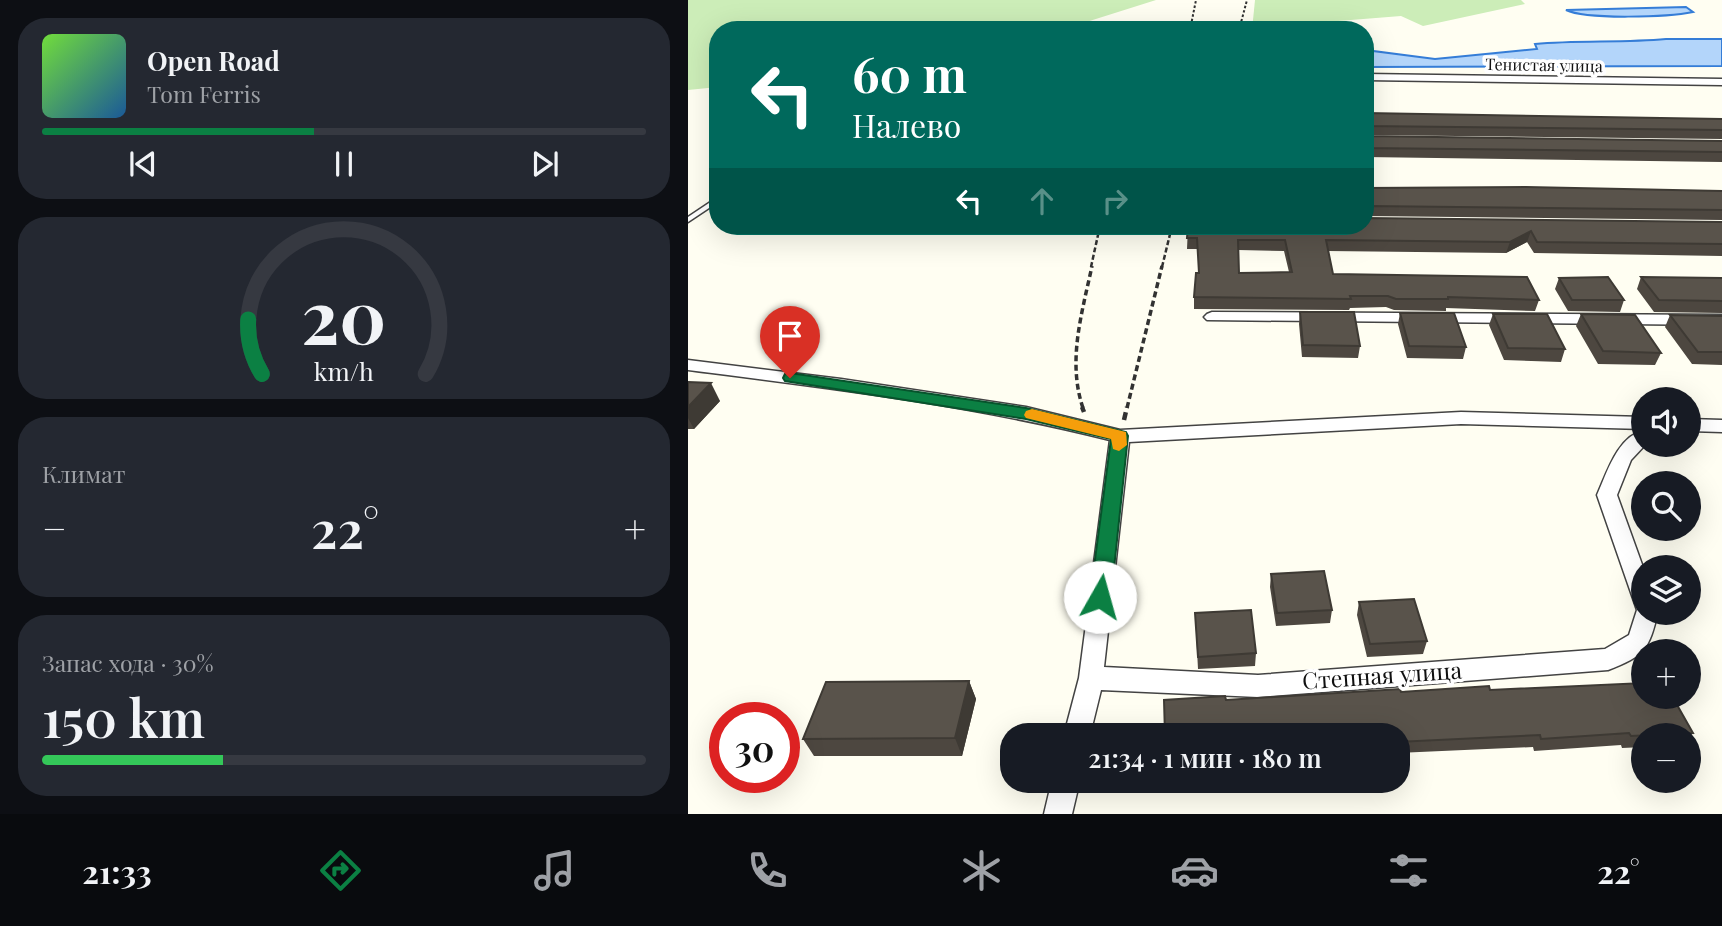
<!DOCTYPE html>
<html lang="ru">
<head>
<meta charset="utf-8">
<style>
	:root { --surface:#171b24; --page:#242831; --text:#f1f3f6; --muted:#9ea1a6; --line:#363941; --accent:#0b8043 }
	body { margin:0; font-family:"Playfair Display",serif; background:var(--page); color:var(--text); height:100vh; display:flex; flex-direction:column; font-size:26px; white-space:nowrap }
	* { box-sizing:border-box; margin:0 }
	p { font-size:23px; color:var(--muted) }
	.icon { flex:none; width:38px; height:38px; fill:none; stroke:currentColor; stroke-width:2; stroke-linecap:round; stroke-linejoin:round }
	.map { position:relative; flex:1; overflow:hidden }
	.side { display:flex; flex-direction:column; gap:18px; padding:18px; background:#0d0f14; width:688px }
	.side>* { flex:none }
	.hud { position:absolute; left:21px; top:21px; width:665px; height:214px; border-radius:28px; box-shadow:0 7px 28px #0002; background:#00695c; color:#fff; overflow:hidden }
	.controls { position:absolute; left:943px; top:387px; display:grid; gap:14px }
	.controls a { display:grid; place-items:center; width:70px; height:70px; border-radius:50%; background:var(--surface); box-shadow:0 7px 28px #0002; font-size:35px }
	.speed { position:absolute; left:21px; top:702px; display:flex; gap:14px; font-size:35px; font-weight:700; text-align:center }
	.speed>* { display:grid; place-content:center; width:91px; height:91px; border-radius:50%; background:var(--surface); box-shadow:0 7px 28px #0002; line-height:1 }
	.speed .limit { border:10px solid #d22; background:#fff; color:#111 }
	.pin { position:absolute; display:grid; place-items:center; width:60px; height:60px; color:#fff; margin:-72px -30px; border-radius:50% 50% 50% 0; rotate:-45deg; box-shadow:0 0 7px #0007 }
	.pin .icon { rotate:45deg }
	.me { position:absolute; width:77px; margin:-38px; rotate:7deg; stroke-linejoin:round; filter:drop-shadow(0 0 5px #0008) }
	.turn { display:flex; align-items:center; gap:24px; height:147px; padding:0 28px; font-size:32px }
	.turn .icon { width:91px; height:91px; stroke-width:2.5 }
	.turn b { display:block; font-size:49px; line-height:60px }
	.lanes { display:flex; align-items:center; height:66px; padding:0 28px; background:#0003; justify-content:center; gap:35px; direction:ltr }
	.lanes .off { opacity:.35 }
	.big { font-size:52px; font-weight:600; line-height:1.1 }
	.side .widget { flex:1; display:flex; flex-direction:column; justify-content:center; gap:10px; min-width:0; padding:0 24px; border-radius:28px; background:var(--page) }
	.side .dial { align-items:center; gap:0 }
	.dial svg { height:182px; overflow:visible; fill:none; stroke:var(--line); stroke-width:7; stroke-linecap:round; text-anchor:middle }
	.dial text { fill:var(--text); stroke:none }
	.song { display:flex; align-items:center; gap:21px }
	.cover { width:84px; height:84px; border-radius:10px; background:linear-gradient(135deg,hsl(100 70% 55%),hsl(210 70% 35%)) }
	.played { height:7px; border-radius:4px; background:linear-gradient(90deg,var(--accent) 45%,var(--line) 45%) }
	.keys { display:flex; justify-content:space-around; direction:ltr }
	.heat { display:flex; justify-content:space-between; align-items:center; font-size:38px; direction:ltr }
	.charge { height:10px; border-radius:5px; background:linear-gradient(90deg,#34c759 30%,var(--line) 0) }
	.trip { position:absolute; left:312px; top:723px; width:410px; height:70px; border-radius:28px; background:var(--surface); box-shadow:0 7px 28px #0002; font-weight:600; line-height:70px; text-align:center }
	.tabs { display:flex; height:112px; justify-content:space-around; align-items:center; background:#090b0e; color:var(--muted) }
	.tabs .icon { width:49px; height:49px }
	.tabs .selected { color:var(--accent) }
	.tabs b { font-size:32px; color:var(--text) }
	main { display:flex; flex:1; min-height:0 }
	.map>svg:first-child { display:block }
	.green { fill:#ccedb8 }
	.water { fill:#b3d5fa; stroke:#357dd7; stroke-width:2 }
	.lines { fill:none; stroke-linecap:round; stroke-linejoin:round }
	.service-casing { stroke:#434343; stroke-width:3 }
	.minor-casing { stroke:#434343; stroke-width:3 }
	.path-far3 { stroke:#323232; stroke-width:2; stroke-dasharray:2.5 2; stroke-linecap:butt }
	.path-far2 { stroke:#323232; stroke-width:2.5; stroke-dasharray:5 2.5; stroke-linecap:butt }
	.path-far1 { stroke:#323232; stroke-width:3.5; stroke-dasharray:6 3.5; stroke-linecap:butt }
	.path { stroke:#323232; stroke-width:4.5; stroke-dasharray:8 4.5; stroke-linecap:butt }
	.service { fill:#fff; fill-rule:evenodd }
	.minor { fill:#fff; fill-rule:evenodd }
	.wall { fill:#4d4740; fill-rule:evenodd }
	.shaded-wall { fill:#3e3a34 }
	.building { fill:#59534b; stroke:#3e3a34; stroke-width:2; fill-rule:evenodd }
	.route { fill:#0b8043; stroke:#07532c; stroke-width:2 }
	.slow { fill:#f59e0b }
	.labels { text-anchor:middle; stroke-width:7; stroke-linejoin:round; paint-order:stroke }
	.far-street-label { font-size:16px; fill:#101010; stroke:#fff }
	.near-street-label { font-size:23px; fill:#101010; stroke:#fff }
</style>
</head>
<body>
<main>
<section class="side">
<div class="widget">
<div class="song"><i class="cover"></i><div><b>Open Road</b><p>Tom Ferris</p></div></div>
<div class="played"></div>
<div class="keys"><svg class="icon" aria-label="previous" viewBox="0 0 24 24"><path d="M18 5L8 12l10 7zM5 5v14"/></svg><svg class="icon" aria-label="pause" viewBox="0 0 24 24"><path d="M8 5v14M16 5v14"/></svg><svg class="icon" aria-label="next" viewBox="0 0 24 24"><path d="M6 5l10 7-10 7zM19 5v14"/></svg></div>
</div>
<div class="widget dial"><svg viewBox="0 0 100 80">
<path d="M14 69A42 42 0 1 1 86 69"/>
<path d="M14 69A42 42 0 0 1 8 45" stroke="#0b8043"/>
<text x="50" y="56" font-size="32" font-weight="700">20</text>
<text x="50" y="72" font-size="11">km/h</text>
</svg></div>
<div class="widget"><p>Климат</p>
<div class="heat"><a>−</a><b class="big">22°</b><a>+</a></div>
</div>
<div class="widget"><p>Запас хода · 30%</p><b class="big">150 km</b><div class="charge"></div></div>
</section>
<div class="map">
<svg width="1035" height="814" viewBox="0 0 1035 814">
	<rect width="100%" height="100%" fill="#fffef2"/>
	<path class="green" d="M 0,0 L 468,0 L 373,30 L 30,30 L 30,87 L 0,90 Z
		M 567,0 L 833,0 L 837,4 L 735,26 L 713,16 L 625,23 L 626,30 L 564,30 Z"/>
	<path class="water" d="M 998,7 L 1005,12 C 981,17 898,20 878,10 Z
		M 978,39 L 1034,39 L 1034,66 L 677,67 L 677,50 L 747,59 L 849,49 L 847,44 C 891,40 934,43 978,39 Z"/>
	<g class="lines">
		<g class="service-casing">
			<path id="service" d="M 30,197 L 30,202 L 0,222 L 0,217 Z"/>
		</g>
		<g class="minor-casing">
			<path id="minor" d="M 677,74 L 1035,79 L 1035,85 L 677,80 Z
				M 524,312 L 1035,315 L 1035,325 L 519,320 L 516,317 L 519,314 Z
				M 0,360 L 153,379 L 338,407 L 432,430 L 773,412 L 956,417 L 956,429 L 773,424 L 441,442 L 416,667 L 570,675 L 917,649 L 941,635 L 949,610 L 909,495 C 919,473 929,437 956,430 L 956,444 L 958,444 L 943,460 L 929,495 L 956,570 L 956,612 L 970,612 C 961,649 957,656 920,670 L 570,697 L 413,690 L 402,735 L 376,735 L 391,678 L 422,440 C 284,405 142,388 0,370 Z
				M 1001,419 L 1035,420 L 1035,432 L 1001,431 Z
				M 364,780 L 392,780 L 384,814 L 356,814 Z"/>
		</g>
		<path class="path-far3" d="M 502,30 L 508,0
			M 551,30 L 559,0"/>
		<path class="path-far2" d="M 403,267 L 410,235 L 407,226
			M 474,267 L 484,226"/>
		<path class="path-far1" d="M 395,408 C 379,361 394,313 404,266
			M 439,408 L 474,266"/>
		<path class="path" d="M 394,407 L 396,412
			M 436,420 L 439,407"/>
		<use href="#service" class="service"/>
		<use href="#minor" class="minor"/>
	</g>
	<path class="wall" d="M 677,113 L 1035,119 L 1035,139 L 677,135 L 678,136 L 1035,141 L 1035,162 L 677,157 Z
		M 677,188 L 1035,191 L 1035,220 L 677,216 Z
		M 1035,222 L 1035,256 L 846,253 L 839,242 L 818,253 L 640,251 L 645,274 L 851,300 L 847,311 L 758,308 L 758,311 L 706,310 L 698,307 L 662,308 L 661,310 L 506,309 L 506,297 L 510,273 L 510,249 L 499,249 L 500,226 ZM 551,250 L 596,251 L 601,272 L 551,273 Z
		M 953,277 L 1035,278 L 1035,313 L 966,312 L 949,289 Z
		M 871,278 L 936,300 L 932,312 L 880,311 L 867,289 Z
		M 612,312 L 672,346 L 670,358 L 614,357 L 611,324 Z
		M 712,313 L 778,347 L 775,359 L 719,358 L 710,324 Z
		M 805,314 L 877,349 L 873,362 L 816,360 L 801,325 Z
		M 893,314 L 973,353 L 967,365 L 910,364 L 888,326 Z
		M 982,315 L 1035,316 L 1035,365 L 1004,364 L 977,327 Z
		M 0,382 L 32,401 L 6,429 L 0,429 Z
		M 583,574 L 644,610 L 642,623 L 588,626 L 582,587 Z
		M 671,602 L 739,641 L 735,654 L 679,657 L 669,615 Z
		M 507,613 L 568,653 L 567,666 L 510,669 Z
		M 281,681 L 288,699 L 274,756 L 126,756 L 115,739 Z
		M 802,690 L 1005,733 L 1001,737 L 1001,735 L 956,735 L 956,747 L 934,748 L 933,745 L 846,751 L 845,747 L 709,753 L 709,735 L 538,700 L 713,692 Z"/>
	<path class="shaded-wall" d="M 843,231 L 839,242 L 818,253 L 822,242 Z
		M 23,383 L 32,401 L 6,429 L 0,418 L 0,407 Z
		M 281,681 L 288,699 L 274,756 L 267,738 Z"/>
	<path class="building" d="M 677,113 L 1035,119 L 1035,130 L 677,126 Z
		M 677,135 L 678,136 L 1035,141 L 1035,152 L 677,148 Z
		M 838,187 L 1035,191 L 1035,210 L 679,206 L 677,208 L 677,188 Z
		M 677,218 L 1035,222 L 1035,244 L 849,242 L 843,231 L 822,242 L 638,240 L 645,274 L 839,277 L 851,300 L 760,297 L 760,299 L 708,299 L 700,296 L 662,296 L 663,299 L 506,297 L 508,273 L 511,273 L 509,238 L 499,238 L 500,226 L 677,226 ZM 550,240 L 597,240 L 604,272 L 551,273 Z
		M 920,277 L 936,300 L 884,300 L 871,278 Z
		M 953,277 L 1035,278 L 1035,301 L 971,300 Z
		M 612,312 L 666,312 L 672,346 L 615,345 Z
		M 712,313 L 766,313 L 778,347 L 721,346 Z
		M 805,314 L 859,314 L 877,349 L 820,348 Z
		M 893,314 L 947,315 L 973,353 L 915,351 Z
		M 982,315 L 1035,316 L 1035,352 L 1010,352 Z
		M 0,382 L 23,383 L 0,407 Z
		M 636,571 L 644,610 L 589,613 L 583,574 Z
		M 726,599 L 739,641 L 682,644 L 671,602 Z
		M 563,610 L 568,653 L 510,657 L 507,613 Z
		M 281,681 L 267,738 L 115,739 L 138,682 Z
		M 956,683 L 956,696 L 984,696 L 1005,733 L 943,736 L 941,733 L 853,739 L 852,735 L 709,742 L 709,735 L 477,735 L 476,700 L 537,696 L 538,700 L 712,689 L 713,692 L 801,686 L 802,690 Z"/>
	<path class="route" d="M 102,373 L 338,408 L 438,432 L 440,436 L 423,597 L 420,603 L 412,606 L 405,603 L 402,597 L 423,439 L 338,419 L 97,381 L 95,378 L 97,374 Z"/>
	<path class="slow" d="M 344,409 L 438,432 L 439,445 L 431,451 L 425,449 L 423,439 L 338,418 L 336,415 L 338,411 Z"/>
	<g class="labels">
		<g class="far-street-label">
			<text transform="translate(856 65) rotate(1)" y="6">Тенистая улица</text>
		</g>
		<g class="near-street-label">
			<text transform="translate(694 676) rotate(-4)" y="8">Степная улица</text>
		</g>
	</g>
</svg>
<div class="controls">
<a><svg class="icon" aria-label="sound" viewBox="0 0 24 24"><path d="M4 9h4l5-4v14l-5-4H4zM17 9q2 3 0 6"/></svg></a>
<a><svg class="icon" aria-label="search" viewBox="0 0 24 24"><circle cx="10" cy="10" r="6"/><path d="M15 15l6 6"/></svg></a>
<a><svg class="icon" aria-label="layers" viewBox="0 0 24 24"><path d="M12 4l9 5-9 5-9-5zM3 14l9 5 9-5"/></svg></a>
<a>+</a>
<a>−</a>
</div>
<div class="speed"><div class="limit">30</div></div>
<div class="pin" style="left:102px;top:378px;background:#d93025"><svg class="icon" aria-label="arrive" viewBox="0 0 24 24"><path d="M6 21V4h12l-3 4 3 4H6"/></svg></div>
<svg class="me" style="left:412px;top:597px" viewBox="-20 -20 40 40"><circle r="19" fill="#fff"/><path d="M0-13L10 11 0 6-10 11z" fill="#0b8043"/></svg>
<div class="trip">21:34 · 1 мин · 180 m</div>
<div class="hud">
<div class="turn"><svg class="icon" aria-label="left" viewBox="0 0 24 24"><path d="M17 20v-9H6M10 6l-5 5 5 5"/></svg><div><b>60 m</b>Налево</div></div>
<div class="lanes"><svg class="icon" aria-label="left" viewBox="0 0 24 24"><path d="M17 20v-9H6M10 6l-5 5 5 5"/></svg><svg class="icon off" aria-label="ahead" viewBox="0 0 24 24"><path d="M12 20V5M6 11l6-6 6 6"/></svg><svg class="icon off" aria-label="right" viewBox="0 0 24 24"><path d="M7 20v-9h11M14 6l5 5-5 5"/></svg></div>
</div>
</div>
</main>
<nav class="tabs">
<b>21:33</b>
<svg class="icon selected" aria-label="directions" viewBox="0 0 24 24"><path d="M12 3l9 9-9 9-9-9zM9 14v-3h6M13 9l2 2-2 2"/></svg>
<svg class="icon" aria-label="music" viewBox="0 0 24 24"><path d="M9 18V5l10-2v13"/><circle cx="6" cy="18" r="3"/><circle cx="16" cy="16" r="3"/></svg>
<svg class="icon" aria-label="phone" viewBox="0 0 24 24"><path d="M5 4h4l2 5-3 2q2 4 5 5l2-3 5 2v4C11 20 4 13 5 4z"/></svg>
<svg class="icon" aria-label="climate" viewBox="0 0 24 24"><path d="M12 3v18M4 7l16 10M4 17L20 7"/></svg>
<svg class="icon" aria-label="car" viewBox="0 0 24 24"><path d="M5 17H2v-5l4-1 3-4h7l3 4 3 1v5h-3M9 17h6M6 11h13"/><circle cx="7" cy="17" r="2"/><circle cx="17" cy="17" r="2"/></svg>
<svg class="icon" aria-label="filters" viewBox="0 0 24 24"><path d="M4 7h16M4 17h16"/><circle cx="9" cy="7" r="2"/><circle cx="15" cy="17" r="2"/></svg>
<b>22°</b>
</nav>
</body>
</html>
